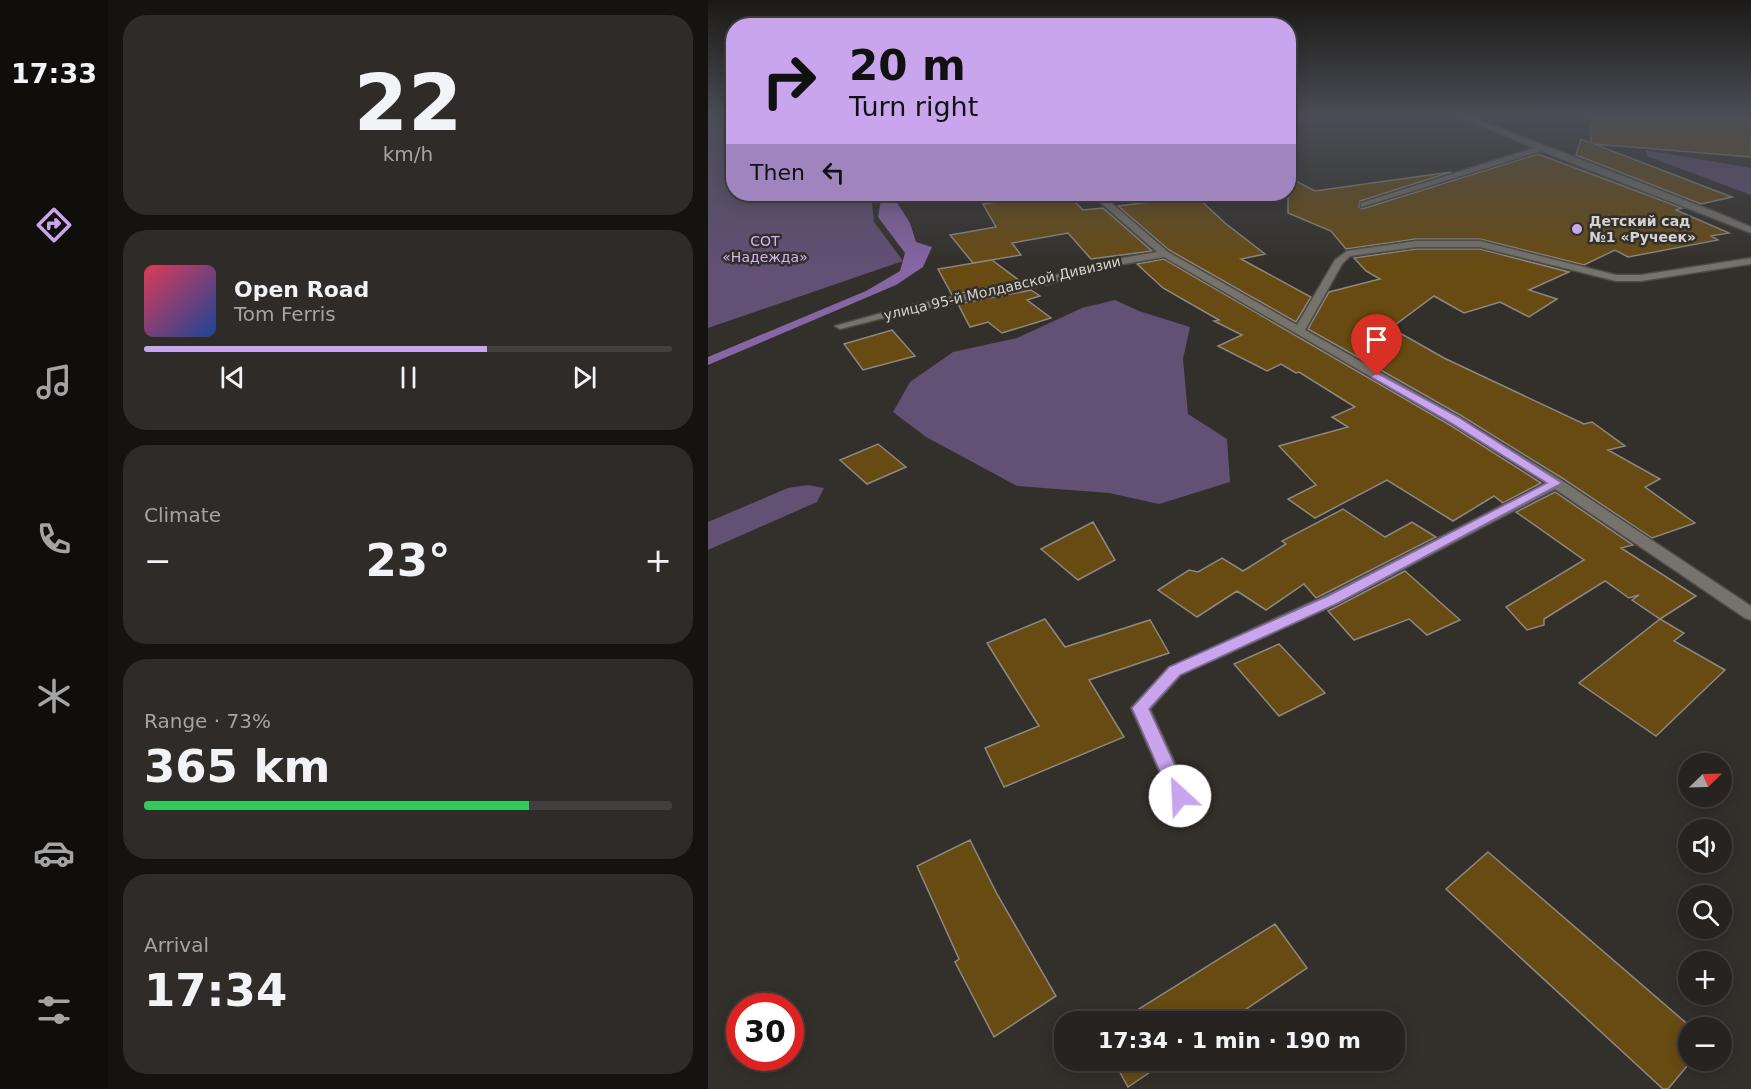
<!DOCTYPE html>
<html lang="en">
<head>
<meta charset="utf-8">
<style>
	:root { --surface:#262320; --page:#2e2b29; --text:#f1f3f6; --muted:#a4a4a5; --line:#42403e; --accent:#c9a5ee }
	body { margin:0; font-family:"DejaVu Sans",sans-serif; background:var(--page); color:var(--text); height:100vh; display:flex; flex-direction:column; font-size:22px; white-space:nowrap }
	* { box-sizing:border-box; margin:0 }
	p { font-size:20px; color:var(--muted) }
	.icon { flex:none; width:33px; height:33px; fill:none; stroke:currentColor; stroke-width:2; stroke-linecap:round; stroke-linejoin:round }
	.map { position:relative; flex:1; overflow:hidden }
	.sheet { display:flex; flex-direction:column; gap:15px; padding:15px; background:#151312; width:600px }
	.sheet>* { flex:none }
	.hud { position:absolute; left:18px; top:18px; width:570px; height:183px; border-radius:24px; box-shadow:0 3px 15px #0003,0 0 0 2px var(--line); background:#c9a5ee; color:#111; overflow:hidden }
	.needle { width:39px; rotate:67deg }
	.buttons { position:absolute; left:970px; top:753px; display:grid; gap:12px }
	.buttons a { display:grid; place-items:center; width:54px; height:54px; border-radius:50%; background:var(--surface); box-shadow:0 3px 15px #0003,0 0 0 2px var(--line); font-size:30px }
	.speed { position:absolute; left:18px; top:993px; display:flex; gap:12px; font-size:30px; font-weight:700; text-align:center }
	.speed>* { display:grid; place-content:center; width:78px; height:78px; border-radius:50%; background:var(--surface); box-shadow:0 3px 15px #0003,0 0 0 2px var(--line); line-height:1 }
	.speed .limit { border:9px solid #d22; background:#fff; color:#111 }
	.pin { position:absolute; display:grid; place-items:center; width:51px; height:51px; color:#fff; margin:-62px -26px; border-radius:50% 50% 50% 0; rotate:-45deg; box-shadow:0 0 6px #0007 }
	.pin .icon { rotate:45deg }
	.me { position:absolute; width:66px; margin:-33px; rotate:335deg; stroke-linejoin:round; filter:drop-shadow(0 0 4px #0008) }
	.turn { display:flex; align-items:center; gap:21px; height:126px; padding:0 24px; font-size:27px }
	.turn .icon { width:78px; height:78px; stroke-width:2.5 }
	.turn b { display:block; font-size:42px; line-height:51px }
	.then { display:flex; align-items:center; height:57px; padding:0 24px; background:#0003; gap:12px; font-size:22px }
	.big { font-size:45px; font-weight:600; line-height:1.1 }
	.sheet .tile { flex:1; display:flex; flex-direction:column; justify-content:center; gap:9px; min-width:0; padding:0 21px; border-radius:24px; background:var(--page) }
	.sheet .dial { align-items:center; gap:0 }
	.dial b { font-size:78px; line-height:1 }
	.song { display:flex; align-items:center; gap:18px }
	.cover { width:72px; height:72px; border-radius:9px; background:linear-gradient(135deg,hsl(350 70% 55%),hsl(220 70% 35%)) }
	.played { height:6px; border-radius:3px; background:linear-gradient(90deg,var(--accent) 65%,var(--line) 65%) }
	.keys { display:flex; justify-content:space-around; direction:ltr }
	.heat { display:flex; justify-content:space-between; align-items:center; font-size:33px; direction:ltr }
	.charge { height:9px; border-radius:4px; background:linear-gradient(90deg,#34c759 73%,var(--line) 0) }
	.trip { position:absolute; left:346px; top:1011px; width:351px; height:60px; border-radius:24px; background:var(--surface); box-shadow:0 3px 15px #0003,0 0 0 2px var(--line); font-weight:600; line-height:60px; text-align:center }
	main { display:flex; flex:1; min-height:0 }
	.tabs { display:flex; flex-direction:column; width:108px; justify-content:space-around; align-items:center; background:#0f0e0d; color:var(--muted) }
	.tabs .icon { width:42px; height:42px }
	.tabs .on { color:var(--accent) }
	.tabs b { font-size:27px; color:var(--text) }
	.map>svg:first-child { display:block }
	.green { fill:#625075 }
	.water { fill:#8666a5 }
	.building { fill:#684b12; stroke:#8c8882; stroke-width:1.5 }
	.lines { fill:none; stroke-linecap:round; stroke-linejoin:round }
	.street-casing { stroke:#4e4c48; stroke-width:3 }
	.street { fill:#76726c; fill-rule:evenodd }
	.route { fill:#c9a5ee; stroke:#836b9b; stroke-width:1.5 }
	.poi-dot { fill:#c9a5ee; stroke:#332f2a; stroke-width:2 }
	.labels { text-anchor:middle; stroke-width:5; stroke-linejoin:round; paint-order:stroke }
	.far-poi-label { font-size:14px; font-weight:bold; fill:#d5d3cf; stroke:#332f2a; text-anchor:start }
	.far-park-label { font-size:14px; fill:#d6b3fa; stroke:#332f2a }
	.far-street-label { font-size:14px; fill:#d5d3cf; stroke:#332f2a }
</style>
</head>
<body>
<main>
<nav class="tabs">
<b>17:33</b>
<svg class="icon on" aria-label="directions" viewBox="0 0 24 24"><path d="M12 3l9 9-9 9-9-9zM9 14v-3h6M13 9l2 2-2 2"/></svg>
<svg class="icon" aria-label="music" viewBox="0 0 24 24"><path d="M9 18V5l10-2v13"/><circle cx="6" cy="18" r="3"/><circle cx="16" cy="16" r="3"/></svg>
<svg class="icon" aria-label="phone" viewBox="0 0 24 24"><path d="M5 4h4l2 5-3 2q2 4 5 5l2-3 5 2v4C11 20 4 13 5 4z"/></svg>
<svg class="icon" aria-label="climate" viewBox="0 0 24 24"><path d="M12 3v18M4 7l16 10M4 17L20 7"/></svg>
<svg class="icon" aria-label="car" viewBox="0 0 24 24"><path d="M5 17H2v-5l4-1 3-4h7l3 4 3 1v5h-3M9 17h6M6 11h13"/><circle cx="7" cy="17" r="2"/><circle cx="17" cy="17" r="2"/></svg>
<svg class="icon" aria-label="filters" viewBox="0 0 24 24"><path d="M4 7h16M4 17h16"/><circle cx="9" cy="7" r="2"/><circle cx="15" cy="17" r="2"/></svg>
</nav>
<section class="sheet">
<div class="tile dial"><b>22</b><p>km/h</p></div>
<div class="tile">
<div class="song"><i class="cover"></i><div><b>Open Road</b><p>Tom Ferris</p></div></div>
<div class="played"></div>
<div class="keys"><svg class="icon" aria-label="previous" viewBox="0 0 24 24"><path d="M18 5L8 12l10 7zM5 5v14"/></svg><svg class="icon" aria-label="pause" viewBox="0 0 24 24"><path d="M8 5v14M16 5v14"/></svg><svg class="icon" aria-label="next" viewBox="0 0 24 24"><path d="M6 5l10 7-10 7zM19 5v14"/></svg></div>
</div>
<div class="tile"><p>Climate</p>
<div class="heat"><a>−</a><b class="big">23°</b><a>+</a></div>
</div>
<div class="tile"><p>Range · 73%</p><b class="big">365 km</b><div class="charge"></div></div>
<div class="tile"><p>Arrival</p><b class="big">17:34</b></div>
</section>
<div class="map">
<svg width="1043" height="1089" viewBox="0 0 1043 1089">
	<rect width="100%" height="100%" fill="#332f2a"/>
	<path class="green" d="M 0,115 L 25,115 L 26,194 L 163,194 L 166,222 L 195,261 L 0,328 Z
		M 938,150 L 1043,168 L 1043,195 L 939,156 Z
		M 407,300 L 431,311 L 482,327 L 475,359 L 480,414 L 519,439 L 522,482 L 451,504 L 401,493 L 309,486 L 218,437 L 185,412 L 202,382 L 245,352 L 309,338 L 374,308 Z
		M 100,485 L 116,488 L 109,502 L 0,550 L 0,522 L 80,488 Z"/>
	<path class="water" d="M 174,194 L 189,194 L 188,201 L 202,223 L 208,242 L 224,247 L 215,267 L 188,285 L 0,365 L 0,357 L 158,291 L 192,271 L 197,253 L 170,217 Z"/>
	<path class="building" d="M 882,115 L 1043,115 L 1043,157 L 886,144 L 1024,197 L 993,204 L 868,155 L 873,139 L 883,143 Z
		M 830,154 L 974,208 L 968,210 L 1021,233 L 1003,236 L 1010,240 L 920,257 L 907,250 L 876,265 L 772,239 L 708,239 L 638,249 L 623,231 L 580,213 L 580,177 L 607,191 L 743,172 L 652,201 L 651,207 L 654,209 Z
		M 350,194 L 359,194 L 375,210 L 395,208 L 444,251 L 383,259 L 360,233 L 304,243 L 313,255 L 265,263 L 242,235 L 288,227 L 275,204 Z
		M 488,196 L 517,223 L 557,254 L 533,259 L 603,297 L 588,322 L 461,250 L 410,206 Z
		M 708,249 L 772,249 L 861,272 L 821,290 L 849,299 L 821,317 L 792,302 L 756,313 L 726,296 L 683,328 L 736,358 L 876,424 L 884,422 L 917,446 L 900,450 L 952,479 L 937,487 L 987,523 L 944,538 L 854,478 L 752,415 L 600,329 L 621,292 L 672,279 L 658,271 L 646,258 Z
		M 456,259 L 742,425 L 833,483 L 795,503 L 786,496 L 745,521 L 679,480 L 607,518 L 580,499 L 608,485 L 571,446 L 640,427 L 624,417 L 647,407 L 591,372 L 588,373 L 573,364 L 559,371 L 510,346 L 534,335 L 506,321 L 511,320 L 455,288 L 429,264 Z
		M 284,260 L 312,281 L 244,295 L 230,269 Z
		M 323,290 L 332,296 L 319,300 L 343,318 L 294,333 L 280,322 L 262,327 L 250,304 Z
		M 184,330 L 207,356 L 155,370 L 136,344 Z
		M 170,444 L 198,467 L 159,484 L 132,460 Z
		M 847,492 L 925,545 L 913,548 L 988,596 L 952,619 L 924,600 L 931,595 L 921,598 L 897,581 L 836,619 L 836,625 L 819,630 L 798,607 L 876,560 L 808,512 Z
		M 635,509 L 677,537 L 704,522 L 728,537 L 608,598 L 596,584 L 558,610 L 529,591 L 489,617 L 450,590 L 481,570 L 490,572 L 514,558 L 535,571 L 578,544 L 574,541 Z
		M 385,522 L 407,560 L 370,580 L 333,549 Z
		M 697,571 L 752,620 L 719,635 L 701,619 L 646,640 L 620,611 Z
		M 337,619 L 357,647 L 442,620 L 461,653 L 381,680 L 416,737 L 296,787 L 277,748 L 331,726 L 279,643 Z
		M 952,619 L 976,633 L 966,641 L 1017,670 L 948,736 L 871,683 Z
		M 571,644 L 617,693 L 571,716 L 526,664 Z
		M 262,840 L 289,894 L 348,996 L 286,1037 L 247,962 L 251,959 L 209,866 Z
		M 780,852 L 984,1028 L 981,1028 L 981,1060 L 984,1060 L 960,1089 L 955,1089 L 738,889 Z
		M 567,924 L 599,968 L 519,1022 L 410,1022 Z
		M 405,1060 L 460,1060 L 420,1087 Z"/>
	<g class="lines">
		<g class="street-casing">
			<path id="street" d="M 748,115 L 758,115 L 1010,213 L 1043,227 L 1043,233 L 833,151 L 653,207 L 653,203 L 826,148 Z
				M 383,194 L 391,194 L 396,197 L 436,194 L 432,196 L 401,201 L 460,252 L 589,325 L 627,260 L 639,251 L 708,241 L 772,241 L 908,275 L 933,275 L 1043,258 L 1043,264 L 933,281 L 908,281 L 772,247 L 708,247 L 649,255 L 642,256 L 634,264 L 597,330 L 751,417 L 853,480 L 1043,606 L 1043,620 L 1037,618 L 847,489 L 631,603 L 473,675 L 442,709 L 482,796 L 479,802 L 472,804 L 465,802 L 423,708 L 461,667 L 619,595 L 838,483 L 743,423 L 456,257 L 393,268 L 341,284 L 199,312 L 132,329 L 127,326 L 199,306 L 339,278 L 391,262 L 449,252 Z"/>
		</g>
		<use href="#street" class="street"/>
	</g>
	<linearGradient id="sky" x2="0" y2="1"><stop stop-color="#1c1a17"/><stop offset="0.43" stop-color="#4a4d55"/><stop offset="1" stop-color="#4a4d55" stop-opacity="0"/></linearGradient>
	<rect width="1043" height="268" fill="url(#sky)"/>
	<path class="route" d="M 669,373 L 752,418 L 854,483 L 630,603 L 472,675 L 441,709 L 481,796 L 478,801 L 472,803 L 465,801 L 424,708 L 461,667 L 620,596 L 839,483 L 743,423 L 665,378 L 663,376 Z"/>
	<circle class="poi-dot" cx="869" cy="229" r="6"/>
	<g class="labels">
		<g class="far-poi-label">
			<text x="881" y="226">Детский сад<tspan x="881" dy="16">№1 «Ручеек»</tspan></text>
		</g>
		<g class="far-park-label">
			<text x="57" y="246">СОТ<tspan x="57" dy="16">«Надежда»</tspan></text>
		</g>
		<g class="far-street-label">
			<text transform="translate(294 288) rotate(-13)" y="5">улица 95-й Молдавской Дивизии</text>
		</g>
	</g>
</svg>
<div class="buttons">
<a><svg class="needle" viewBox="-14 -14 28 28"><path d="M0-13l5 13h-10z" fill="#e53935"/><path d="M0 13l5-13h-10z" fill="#a4a4a5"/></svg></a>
<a><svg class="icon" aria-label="sound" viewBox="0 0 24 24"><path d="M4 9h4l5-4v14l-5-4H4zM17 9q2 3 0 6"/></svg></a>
<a><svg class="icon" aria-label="search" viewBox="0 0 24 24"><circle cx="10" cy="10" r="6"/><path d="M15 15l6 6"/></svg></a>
<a>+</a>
<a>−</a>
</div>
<div class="speed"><div class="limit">30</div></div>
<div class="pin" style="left:669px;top:376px;background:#d93025"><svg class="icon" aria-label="arrive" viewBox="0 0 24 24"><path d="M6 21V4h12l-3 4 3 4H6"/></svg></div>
<svg class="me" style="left:472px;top:796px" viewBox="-20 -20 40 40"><circle r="19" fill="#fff"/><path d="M0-13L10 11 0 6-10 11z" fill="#c9a5ee"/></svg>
<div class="trip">17:34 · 1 min · 190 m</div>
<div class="hud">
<div class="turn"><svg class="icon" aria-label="right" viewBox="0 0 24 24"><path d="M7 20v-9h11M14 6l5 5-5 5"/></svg><div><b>20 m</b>Turn right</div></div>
<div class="then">Then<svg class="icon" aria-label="left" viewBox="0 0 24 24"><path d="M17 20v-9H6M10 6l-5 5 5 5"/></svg></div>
</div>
</div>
</main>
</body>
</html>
